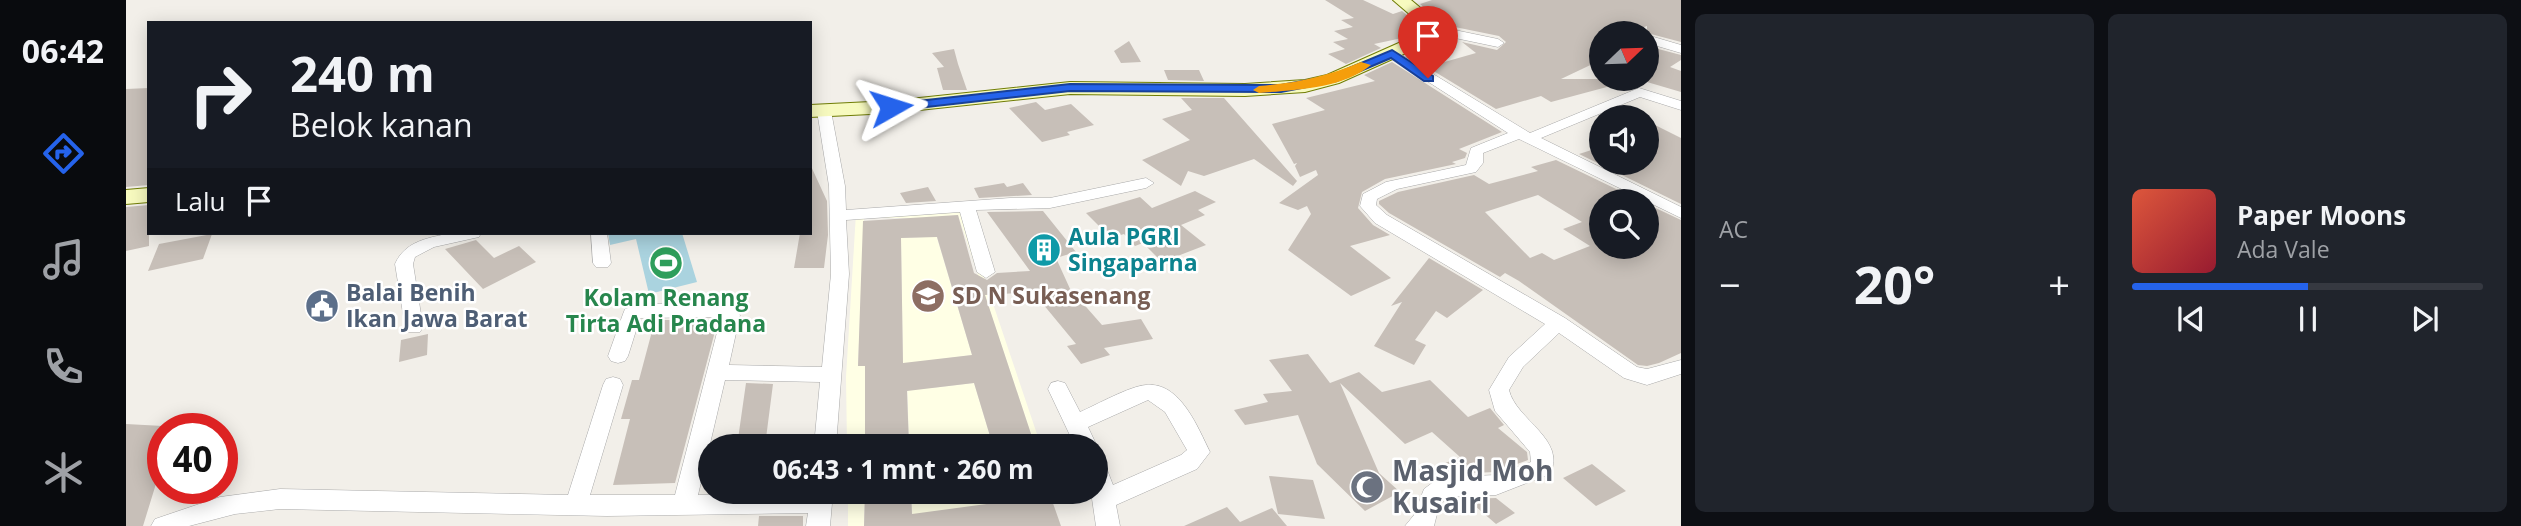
<!DOCTYPE html>
<html lang="id">
<head>
<meta charset="utf-8">
<style>
	:root { --surface:#171b24; --page:#20242c; --text:#f1f3f6; --muted:#9ea1a6; --line:#363941; --accent:#2563eb }
	body { margin:0; font-family:"Open Sans",sans-serif; background:var(--page); color:var(--text); height:100vh; display:flex; flex-direction:column; font-size:26px; white-space:nowrap }
	* { box-sizing:border-box; margin:0 }
	p { font-size:23px; color:var(--muted) }
	.icon { flex:none; width:38px; height:38px; fill:none; stroke:currentColor; stroke-width:2; stroke-linecap:round; stroke-linejoin:round }
	.map { position:relative; flex:1; overflow:hidden }
	.panel { display:flex; flex-direction:column; gap:14px; padding:14px; background:#0d0f14; width:840px }
	.panel>* { flex:none }
	.top-card { position:absolute; left:21px; top:21px; width:665px; height:214px; border-radius:0px; box-shadow:0 4px 18px #0003; background:#171b24; color:var(--text); overflow:hidden }
	.needle { width:46px; rotate:67deg }
	.buttons { position:absolute; left:1463px; top:21px; display:grid; gap:14px }
	.buttons a { display:grid; place-items:center; width:70px; height:70px; border-radius:50%; background:var(--surface); box-shadow:0 4px 18px #0003; font-size:35px }
	.speed { position:absolute; left:21px; top:413px; display:flex; gap:14px; font-size:35px; font-weight:700; text-align:center }
	.speed>* { display:grid; place-content:center; width:91px; height:91px; border-radius:50%; background:var(--surface); box-shadow:0 4px 18px #0003; line-height:1 }
	.speed .limit { border:10px solid #d22; background:#fff; color:#111 }
	.pin { position:absolute; display:grid; place-items:center; width:60px; height:60px; color:#fff; margin:-72px -30px; border-radius:50% 50% 50% 0; rotate:-45deg; box-shadow:0 0 7px #0007 }
	.pin .icon { rotate:45deg }
	.me { position:absolute; width:77px; margin:-38px; rotate:84deg; stroke-linejoin:round; filter:drop-shadow(0 0 5px #0008) }
	.turn { display:flex; align-items:center; gap:24px; height:147px; padding:0 28px; font-size:32px }
	.turn .icon { width:91px; height:91px; stroke-width:2.5 }
	.turn b { display:block; font-size:49px; line-height:60px }
	.then { display:flex; align-items:center; height:66px; padding:0 28px; background:#0003; gap:14px; font-size:26px }
	.big { font-size:52px; font-weight:700; line-height:1.1 }
	.panel .tile { flex:1; display:flex; flex-direction:column; justify-content:center; gap:10px; min-width:0; padding:0 24px; border-radius:10px; background:var(--page) }
	.song { display:flex; align-items:center; gap:21px }
	.cover { width:84px; height:84px; border-radius:10px; background:linear-gradient(135deg,hsl(10 70% 55%),hsl(350 70% 35%)) }
	.played { height:7px; border-radius:4px; background:linear-gradient(90deg,var(--accent) 50%,var(--line) 50%) }
	.keys { display:flex; justify-content:space-around; direction:ltr }
	.heat { display:flex; justify-content:space-between; align-items:center; font-size:38px; direction:ltr }
	.panel .tiles { flex:1; display:grid; gap:14px; grid-template-columns:repeat(2,1fr) }
	.trip { position:absolute; left:572px; top:434px; width:410px; height:70px; border-radius:35px; background:var(--surface); box-shadow:0 4px 18px #0003; font-weight:700; line-height:70px; text-align:center }
	main { display:flex; flex:1; min-height:0 }
	.tab-bar { display:flex; flex-direction:column; width:126px; justify-content:space-around; align-items:center; background:#090b0e; color:var(--muted) }
	.tab-bar .icon { width:49px; height:49px }
	.tab-bar .on { color:var(--accent) }
	.tab-bar b { font-size:32px; color:var(--text) }
	.map>svg:first-child { display:block }
	.education { fill:#ffffe5; fill-rule:evenodd }
	.water { fill:#aad3df }
	.building { fill:#c7bfb8; fill-rule:evenodd }
	.lines { fill:none; stroke-linecap:round; stroke-linejoin:round }
	.street-casing { stroke:#a9a9a9; stroke-width:1 }
	.secondary-casing { stroke:#707d05; stroke-width:2 }
	.street { fill:#fff; fill-rule:evenodd }
	.secondary { fill:#f7fabf; fill-rule:evenodd }
	.route { fill:#2563eb; stroke:#184099; stroke-width:2 }
	.slow { fill:#f59e0b }
	.labels { text-anchor:middle; stroke-width:5; stroke-linejoin:round; paint-order:stroke }
	.culture-label { font-size:23px; font-weight:bold; fill:#0d838f; stroke:#fff; text-anchor:start }
	.service-label { font-size:23px; font-weight:bold; fill:#4e5e75; stroke:#fff; text-anchor:start }
	.education-label { font-size:23px; font-weight:bold; fill:#785e54; stroke:#fff; text-anchor:start }
	.leisure-label { font-size:23px; font-weight:bold; fill:#27864d; stroke:#fff }
	.near-worship-label { font-size:28px; font-weight:bold; fill:#5b616d; stroke:#fff; text-anchor:start }
</style>
</head>
<body>
<main>
<nav class="tab-bar">
<b>06:42</b>
<svg class="icon on" aria-label="directions" viewBox="0 0 24 24"><path d="M12 3l9 9-9 9-9-9zM9 14v-3h6M13 9l2 2-2 2"/></svg>
<svg class="icon" aria-label="music" viewBox="0 0 24 24"><path d="M9 18V5l10-2v13"/><circle cx="6" cy="18" r="3"/><circle cx="16" cy="16" r="3"/></svg>
<svg class="icon" aria-label="phone" viewBox="0 0 24 24"><path d="M5 4h4l2 5-3 2q2 4 5 5l2-3 5 2v4C11 20 4 13 5 4z"/></svg>
<svg class="icon" aria-label="climate" viewBox="0 0 24 24"><path d="M12 3v18M4 7l16 10M4 17L20 7"/></svg>
</nav>
<div class="map">
<svg width="1555" height="526" viewBox="0 0 1555 526">
	<rect width="100%" height="100%" fill="#f2efe9"/>
	<path class="education" d="M 836,212 L 915,446 L 909,446 L 832,215 L 805,218 L 846,355 L 800,361 L 806,388 L 848,383 L 867,446 L 783,446 L 781,374 L 740,374 L 739,446 L 721,446 L 720,377 L 730,213 ZM 738,218 L 800,218 L 801,237 L 775,238 L 777,366 L 732,366 Z
		M 722,492 L 739,492 L 738,526 L 722,526 Z
		M 785,492 L 880,492 L 890,526 L 787,526 Z"/>
	<path class="water" d="M 482,233 L 556,233 L 571,282 L 523,294 L 510,239 L 484,245 Z"/>
	<path class="building" d="M 1199,0 L 1237,0 L 1267,14 L 1276,11 L 1297,29 L 1281,37 L 1248,44 L 1255,48 L 1220,64 L 1202,54 L 1219,49 L 1207,42 L 1222,39 L 1208,31 L 1227,27 L 1215,20 L 1228,18 Z
		M 1306,0 L 1555,0 L 1555,42 L 1521,33 L 1521,26 L 1505,32 L 1484,24 L 1479,33 L 1475,33 L 1475,60 L 1435,79 L 1491,79 L 1492,84 L 1425,102 L 1415,96 L 1370,109 L 1301,67 L 1350,53 L 1336,42 L 1371,50 L 1380,42 L 1373,36 L 1319,25 L 1294,4 Z
		M 1003,41 L 1015,62 L 995,63 L 988,51 Z
		M 1521,46 L 1555,55 L 1555,60 L 1544,67 L 1555,71 L 1555,92 L 1521,82 Z
		M 828,49 L 832,64 L 841,90 L 817,90 L 811,68 L 818,67 L 806,53 Z
		M 1266,62 L 1376,132 L 1333,149 L 1341,153 L 1339,158 L 1326,162 L 1330,164 L 1259,179 L 1236,192 L 1232,208 L 1247,225 L 1264,235 L 1224,246 L 1265,278 L 1225,296 L 1162,250 L 1185,214 L 1181,206 L 1172,210 L 1153,203 L 1192,175 L 1190,170 L 1174,177 L 1169,166 L 1171,163 L 1168,164 L 1146,124 L 1199,110 L 1180,98 L 1249,81 L 1238,75 Z
		M 1038,70 L 1073,70 L 1078,81 L 1042,80 Z
		M 23,88 L 23,185 L 0,187 L 0,89 Z
		M 1055,98 L 1098,98 L 1171,181 L 1167,186 L 1128,159 L 1078,176 L 1062,171 L 1055,186 L 1016,160 L 1064,140 L 1036,119 L 1066,110 Z
		M 910,102 L 919,110 L 945,104 L 968,125 L 941,132 L 944,135 L 916,142 L 883,108 Z
		M 1521,121 L 1555,138 L 1555,204 L 1453,154 L 1475,147 L 1475,163 L 1521,163 Z
		M 1430,160 L 1515,201 L 1475,201 L 1475,247 L 1521,247 L 1521,204 L 1555,220 L 1555,353 L 1533,363 L 1521,366 L 1512,365 L 1393,281 L 1379,273 L 1374,277 L 1263,213 L 1253,204 L 1253,201 L 1272,192 L 1348,175 L 1363,184 L 1412,171 L 1405,167 ZM 1412,195 L 1456,222 L 1437,229 L 1464,246 L 1428,260 L 1416,253 L 1404,258 L 1359,212 Z
		M 684,164 L 701,201 L 702,235 L 698,268 L 668,268 L 674,233 L 684,233 Z
		M 878,183 L 881,187 L 897,183 L 906,195 L 853,198 L 848,188 Z
		M 802,187 L 810,201 L 780,203 L 774,193 Z
		M 1069,191 L 1090,202 L 1072,210 L 1079,215 L 1055,225 L 1080,245 L 1036,262 L 1017,243 L 1009,246 L 998,234 L 985,238 L 960,213 L 1014,197 L 1026,208 Z
		M 23,205 L 23,246 L 0,251 L 0,207 Z
		M 917,211 L 950,252 L 930,258 L 950,302 L 954,300 L 976,325 L 1015,319 L 1027,339 L 978,348 L 984,355 L 955,364 L 941,346 L 950,344 L 907,292 L 859,295 L 909,446 L 867,446 L 848,383 L 781,391 L 783,446 L 739,446 L 739,366 L 732,366 L 737,221 L 832,215 L 848,273 L 861,280 L 871,273 L 904,271 L 861,212 ZM 811,237 L 846,355 L 777,363 L 775,238 Z
		M 86,234 L 77,259 L 22,271 L 33,244 Z
		M 350,240 L 368,258 L 393,246 L 410,262 L 357,289 L 319,249 Z
		M 1303,258 L 1357,290 L 1321,318 L 1310,311 L 1289,340 L 1300,345 L 1288,365 L 1248,346 L 1276,302 L 1265,306 Z
		M 529,320 L 592,320 L 549,483 L 487,485 L 504,419 L 495,419 L 506,380 L 513,380 Z
		M 302,334 L 301,355 L 273,362 L 275,340 Z
		M 1182,354 L 1204,383 L 1233,372 L 1256,392 L 1304,380 L 1342,417 L 1364,408 L 1378,425 L 1372,428 L 1401,452 L 1402,460 L 1369,472 L 1324,474 L 1304,481 L 1295,473 L 1334,457 L 1306,432 L 1279,444 L 1214,383 L 1253,473 L 1274,492 L 1239,511 L 1191,464 L 1172,415 L 1119,425 L 1108,410 L 1142,402 L 1137,394 L 1166,391 L 1143,360 Z
		M 620,383 L 647,384 L 639,446 L 611,446 Z
		M 0,424 L 37,426 L 37,461 L 17,526 L 0,526 Z
		M 1466,464 L 1500,491 L 1470,506 L 1437,478 Z
		M 1143,476 L 1187,480 L 1199,519 L 1152,514 Z
		M 739,492 L 785,492 L 786,514 L 883,501 L 880,492 L 923,492 L 935,526 L 738,526 Z
		M 1370,498 L 1389,513 L 1370,524 L 1341,499 Z
		M 1101,507 L 1114,522 L 1146,508 L 1161,526 L 1058,526 Z
		M 633,516 L 677,516 L 677,526 L 632,526 Z"/>
	<g class="lines">
		<g class="street-casing">
			<path id="street" d="M 1314,27 L 1372,39 L 1378,43 L 1372,47 L 1310,34 L 1310,28 Z
				M 1521,35 L 1555,45 L 1555,53 L 1521,43 Z
				M 1266,49 L 1404,133 L 1513,88 L 1555,101 L 1555,110 L 1514,97 L 1415,138 L 1555,207 L 1555,218 L 1393,139 L 1357,153 L 1357,163 L 1350,172 L 1271,189 L 1251,199 L 1250,205 L 1261,215 L 1439,318 L 1511,367 L 1521,369 L 1555,360 L 1555,374 L 1521,385 L 1498,378 L 1433,333 L 1397,367 L 1383,390 C 1390,420 1441,439 1424,474 L 1370,495 L 1321,497 L 1313,506 L 1308,526 L 1279,526 L 1288,515 L 1298,489 L 1306,483 L 1324,477 L 1370,475 L 1405,462 L 1404,452 L 1369,411 L 1363,390 L 1383,357 L 1419,324 L 1249,223 L 1234,206 L 1237,194 L 1260,182 L 1340,165 L 1345,148 L 1382,133 L 1262,56 L 1262,50 Z
				M 698,107 L 705,111 L 719,186 L 720,210 L 884,198 L 924,198 L 1020,178 L 1028,183 L 1020,188 L 924,208 L 850,210 L 869,272 L 860,278 L 851,272 L 834,212 L 720,220 L 723,274 L 710,446 L 688,446 L 694,382 L 599,380 L 572,495 L 707,492 L 704,526 L 680,526 L 682,513 L 481,516 L 154,509 L 109,514 L 63,526 L 25,526 L 29,519 L 94,497 L 154,489 L 442,495 L 477,385 L 480,379 L 487,377 L 494,379 L 497,385 L 464,495 L 549,495 L 595,317 L 514,318 L 502,356 L 499,361 L 492,363 L 485,361 L 482,356 L 497,314 L 499,309 L 514,304 L 600,303 L 607,305 L 614,315 L 603,365 L 696,367 L 705,274 L 703,186 L 691,111 Z
				M 325,233 L 355,233 L 353,237 L 308,247 L 289,257 L 287,264 L 297,327 L 294,332 L 280,332 L 269,264 C 279,241 302,238 325,233 Z
				M 465,233 L 481,233 L 485,263 L 482,267 L 470,267 L 467,263 Z
				M 932,381 L 939,383 L 954,412 C 970,405 1004,386 1020,385 C 1054,381 1072,428 1084,452 L 1071,469 L 990,505 L 994,526 L 970,526 L 965,492 L 970,492 L 970,460 L 978,462 L 987,485 L 1055,455 L 1061,450 L 1039,412 L 1022,400 L 962,427 L 971,446 L 970,449 L 970,446 L 949,446 L 922,389 L 925,383 Z"/>
		</g>
		<g class="secondary-casing">
			<path id="secondary" d="M 1267,0 L 1285,0 L 1322,31 L 1320,35 L 1213,83 L 1179,92 L 1119,96 L 944,94 L 765,113 L 684,117 L 684,105 L 765,101 L 944,82 L 1119,84 L 1179,80 L 1201,75 L 1302,30 Z
				M 23,188 L 23,202 L 0,204 L 0,190 Z"/>
		</g>
		<use href="#street" class="street"/>
		<use href="#secondary" class="secondary"/>
	</g>
	<path class="route" d="M 1266,50 L 1307,76 L 1307,81 L 1298,81 L 1265,58 L 1211,81 L 1155,92 L 944,91 L 765,111 L 758,107 L 765,104 L 944,84 L 1155,85 L 1204,76 Z"/>
	<path class="slow" d="M 1235,62 L 1245,65 C 1216,89 1168,90 1133,93 L 1127,90 L 1133,86 C 1170,83 1200,77 1235,62 Z"/>
	<defs>
		<g id="building-disc" transform="scale(1.75)"><circle r="9.5" fill="#0f9aa8" stroke="#fff"/><path d="M-4-6H4V6H1V3H-1V6H-4ZM-2.5-4.3h1.7v1.8h-1.7ZM.8-4.3h1.7v1.8H.8ZM-2.5-1h1.7V.8h-1.7ZM.8-1h1.7V.8H.8Z" fill="#fff"/></g>
		<g id="stadium-disc" transform="scale(1.75)"><circle r="9.5" fill="#2e9e5b" stroke="#fff"/><path d="M0-5a6.5 5 0 1 0 0 10a6.5 5 0 1 0 0-10ZM-3.5-1.8h7v3.6h-7Z" fill="#fff"/></g>
		<g id="school-disc" transform="scale(1.75)"><circle r="9.5" fill="#8d6e63" stroke="#fff"/><path d="M0-5L7-2L0 1L-7-2ZM-4 1L0 2.5L4 1V4Q0 6-4 4Z" fill="#fff"/></g>
		<g id="civic-disc" transform="scale(1.75)"><circle r="9.5" fill="#5c6f8a" stroke="#fff"/><path d="M-.6-6.5H3V-4.5H.6V-3L4-1V1h2V6H-6V1h2V-1L-.6-3ZM-1.2 2.5V6h2.4V2.5Z" fill="#fff"/></g>
		<g id="mosque-disc" transform="scale(1.75)"><circle r="9.5" fill="#6b7280" stroke="#fff"/><path d="M3.5-4.9A6 6 0 1 0 3.5 4.9A5 5 0 1 1 3.5-4.9Z" fill="#fff"/></g>
	</defs>
	<g fill-rule="evenodd">
		<use href="#building-disc" x="918" y="250"/>
		<use href="#stadium-disc" x="540" y="263"/>
		<use href="#school-disc" x="802" y="296"/>
		<use href="#civic-disc" x="196" y="306"/>
		<use href="#mosque-disc" x="1241" y="487"/>
	</g>
	<g class="labels">
		<g class="culture-label">
			<text x="942" y="245">Aula PGRI<tspan x="942" dy="26">Singaparna</tspan></text>
		</g>
		<g class="service-label">
			<text x="220" y="301">Balai Benih<tspan x="220" dy="26">Ikan Jawa Barat</tspan></text>
		</g>
		<g class="education-label">
			<text x="826" y="304">SD N Sukasenang</text>
		</g>
		<g class="leisure-label">
			<text x="540" y="306">Kolam Renang<tspan x="540" dy="26">Tirta Adi Pradana</tspan></text>
		</g>
		<g class="near-worship-label">
			<text x="1266" y="481">Masjid Moh<tspan x="1266" dy="32">Kusairi</tspan></text>
		</g>
	</g>
</svg>
<div class="buttons">
<a><svg class="needle" viewBox="-14 -14 28 28"><path d="M0-13l5 13h-10z" fill="#e53935"/><path d="M0 13l5-13h-10z" fill="#9ea1a6"/></svg></a>
<a><svg class="icon" aria-label="sound" viewBox="0 0 24 24"><path d="M4 9h4l5-4v14l-5-4H4zM17 9q2 3 0 6"/></svg></a>
<a><svg class="icon" aria-label="search" viewBox="0 0 24 24"><circle cx="10" cy="10" r="6"/><path d="M15 15l6 6"/></svg></a>
</div>
<div class="speed"><div class="limit">40</div></div>
<div class="pin" style="left:1302px;top:78px;background:#d93025"><svg class="icon" aria-label="arrive" viewBox="0 0 24 24"><path d="M6 21V4h12l-3 4 3 4H6"/></svg></div>
<svg class="me" style="left:765px;top:107px" viewBox="-20 -20 40 40"><path d="M0-17L14 15 0 8-14 15z" fill="#2563eb" stroke="#fff" stroke-width="4"/></svg>
<div class="trip">06:43 · 1 mnt · 260 m</div>
<div class="top-card">
<div class="turn"><svg class="icon" aria-label="right" viewBox="0 0 24 24"><path d="M7 20v-9h11M14 6l5 5-5 5"/></svg><div><b>240 m</b>Belok kanan</div></div>
<div class="then">Lalu<svg class="icon" aria-label="arrive" viewBox="0 0 24 24"><path d="M6 21V4h12l-3 4 3 4H6"/></svg></div>
</div>
</div>
<section class="panel">
<div class="tiles">
<div class="tile"><p>AC</p>
<div class="heat"><a>−</a><b class="big">20°</b><a>+</a></div>
</div>
<div class="tile">
<div class="song"><i class="cover"></i><div><b>Paper Moons</b><p>Ada Vale</p></div></div>
<div class="played"></div>
<div class="keys"><svg class="icon" aria-label="previous" viewBox="0 0 24 24"><path d="M18 5L8 12l10 7zM5 5v14"/></svg><svg class="icon" aria-label="pause" viewBox="0 0 24 24"><path d="M8 5v14M16 5v14"/></svg><svg class="icon" aria-label="next" viewBox="0 0 24 24"><path d="M6 5l10 7-10 7zM19 5v14"/></svg></div>
</div>
</div>
</section>
</main>
</body>
</html>
